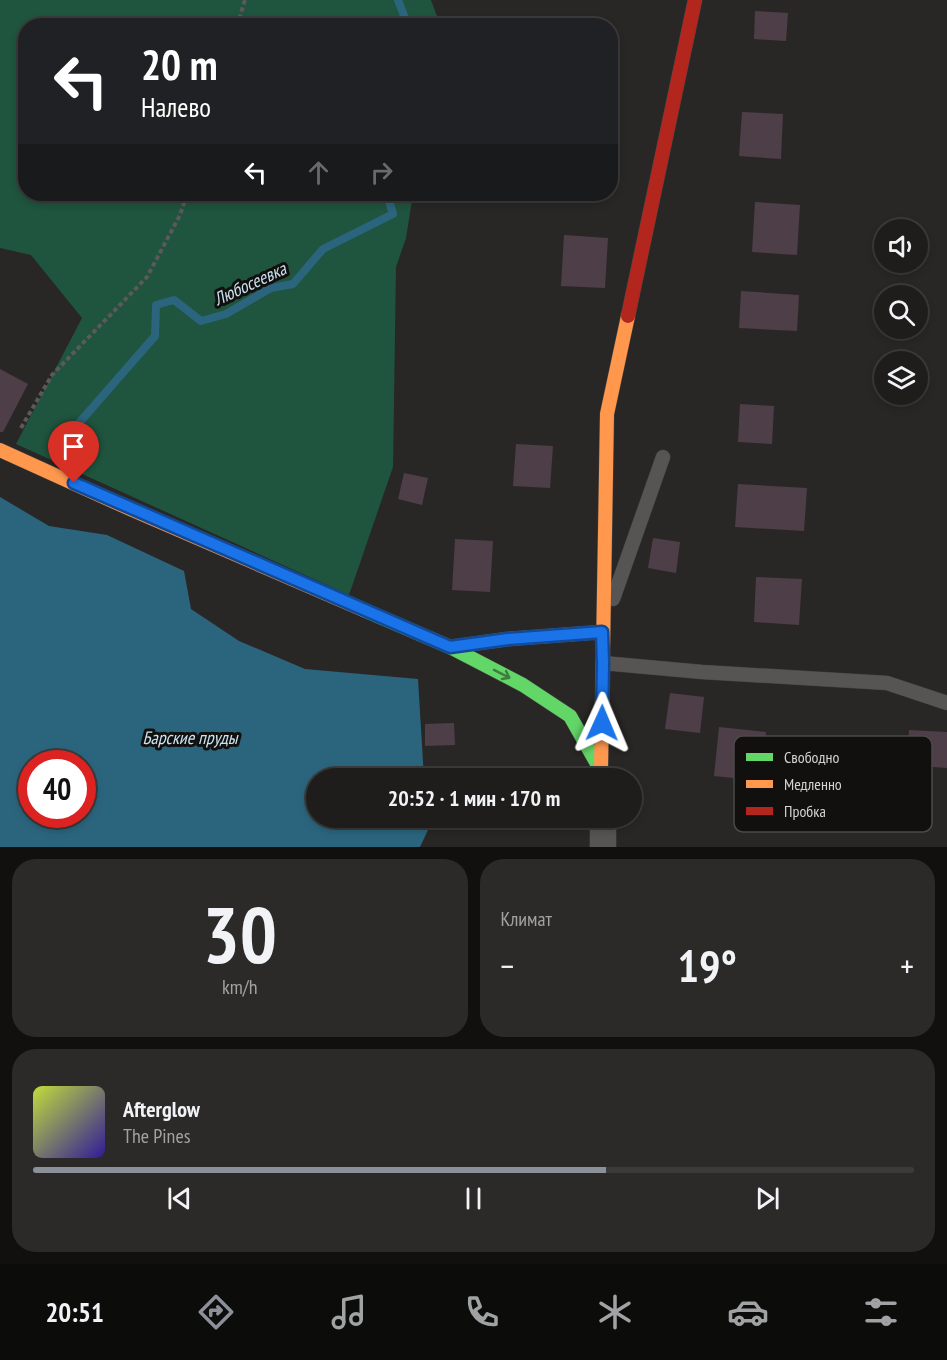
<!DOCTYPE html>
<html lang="ru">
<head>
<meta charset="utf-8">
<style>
	:root { --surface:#1f1d1c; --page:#2c2a29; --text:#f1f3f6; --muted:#a1a2a3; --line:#3c3b3b; --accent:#8c9099 }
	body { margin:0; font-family:"PT Sans Narrow",sans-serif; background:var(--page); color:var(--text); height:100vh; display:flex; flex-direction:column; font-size:22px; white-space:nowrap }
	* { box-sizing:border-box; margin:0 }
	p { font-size:20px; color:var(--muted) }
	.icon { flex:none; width:33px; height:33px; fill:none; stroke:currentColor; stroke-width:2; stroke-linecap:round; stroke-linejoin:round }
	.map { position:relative; height:847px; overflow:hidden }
	.sheet { display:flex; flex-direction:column; gap:12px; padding:12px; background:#11100f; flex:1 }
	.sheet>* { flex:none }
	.hud { position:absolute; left:18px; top:18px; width:600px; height:183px; border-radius:24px; box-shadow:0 3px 9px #0003,0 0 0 2px var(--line); background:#202124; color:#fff; overflow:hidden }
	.fabs { position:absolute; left:874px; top:219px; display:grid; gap:12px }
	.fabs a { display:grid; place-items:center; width:54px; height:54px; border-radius:50%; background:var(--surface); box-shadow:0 3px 9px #0003,0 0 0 2px var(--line); font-size:30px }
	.speed { position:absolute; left:18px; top:750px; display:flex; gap:12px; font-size:30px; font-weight:700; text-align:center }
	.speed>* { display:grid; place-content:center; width:78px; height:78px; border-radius:50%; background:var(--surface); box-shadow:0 3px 9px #0003,0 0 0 2px var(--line); line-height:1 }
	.speed .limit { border:9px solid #d22; background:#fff; color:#111 }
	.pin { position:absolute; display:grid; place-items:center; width:51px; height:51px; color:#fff; margin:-62px -26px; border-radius:50% 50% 50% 0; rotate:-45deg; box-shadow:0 0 6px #0007 }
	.pin .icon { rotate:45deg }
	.me { position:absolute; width:66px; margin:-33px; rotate:1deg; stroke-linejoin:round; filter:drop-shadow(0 0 4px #0008) }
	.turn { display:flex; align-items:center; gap:21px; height:126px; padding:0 24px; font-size:27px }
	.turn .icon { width:78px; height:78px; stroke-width:2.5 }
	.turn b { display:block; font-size:42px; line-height:51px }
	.lanes { display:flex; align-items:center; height:57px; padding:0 24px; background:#0003; justify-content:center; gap:30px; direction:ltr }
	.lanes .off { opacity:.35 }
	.big { font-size:45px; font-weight:700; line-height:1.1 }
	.sheet .card { flex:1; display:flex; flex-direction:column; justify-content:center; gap:9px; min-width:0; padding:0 21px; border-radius:24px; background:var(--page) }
	.sheet .dial { align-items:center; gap:0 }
	.dial b { font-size:78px; line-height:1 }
	.song { display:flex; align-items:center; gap:18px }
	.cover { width:72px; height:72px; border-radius:9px; background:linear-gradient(135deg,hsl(70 70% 55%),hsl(250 70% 35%)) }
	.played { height:6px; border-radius:3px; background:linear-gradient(90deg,var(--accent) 65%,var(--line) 65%) }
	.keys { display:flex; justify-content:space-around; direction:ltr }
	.heat { display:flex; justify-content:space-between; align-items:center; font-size:33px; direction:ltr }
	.sheet .tiles { flex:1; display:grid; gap:12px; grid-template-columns:1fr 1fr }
	.card:last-child { grid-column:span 2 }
	.trip { position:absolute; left:306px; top:768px; width:336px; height:60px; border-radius:30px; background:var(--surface); box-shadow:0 3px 9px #0003,0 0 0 2px var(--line); font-weight:700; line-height:60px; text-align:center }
	.dock { display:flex; height:96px; justify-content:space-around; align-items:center; background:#0c0c0b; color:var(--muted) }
	.dock .icon { width:42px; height:42px }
	.dock .on { color:var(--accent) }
	.dock b { font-size:27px; color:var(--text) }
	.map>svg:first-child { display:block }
	.green { fill:#1f543e }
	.water { fill:#2b657d; fill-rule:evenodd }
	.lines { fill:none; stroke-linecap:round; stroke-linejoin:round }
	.stream { stroke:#2b657d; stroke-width:8 }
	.building { fill:#4e3e48 }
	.lane-casing { stroke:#444341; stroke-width:15 }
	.street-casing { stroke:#444341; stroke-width:27 }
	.fast-casing { stroke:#444341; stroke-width:15 }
	.slow-casing { stroke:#444341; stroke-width:15 }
	.jam-casing { stroke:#444341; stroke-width:15 }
	.path { stroke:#5c5a59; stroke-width:4; stroke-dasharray:4.5 3; stroke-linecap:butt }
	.lane { stroke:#575554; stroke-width:14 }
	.street { stroke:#575554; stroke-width:26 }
	.fast { stroke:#63d668; stroke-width:14 }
	.slow { stroke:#ff974d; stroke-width:14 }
	.jam { stroke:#b3261e; stroke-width:14 }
	.oneway { stroke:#3e7d40 }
	.route-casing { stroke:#114b97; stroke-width:15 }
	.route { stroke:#1a73e8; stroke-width:10 }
	.labels { text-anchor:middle; stroke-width:6; stroke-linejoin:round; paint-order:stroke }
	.water-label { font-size:18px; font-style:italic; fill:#cae3f0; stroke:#11100f }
	.key { fill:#11100f; stroke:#4c4a49; stroke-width:1.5 }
	.key-label { font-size:16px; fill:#d5d3d1 }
</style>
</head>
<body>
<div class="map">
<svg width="947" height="847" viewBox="0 0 947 847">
	<rect width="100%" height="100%" fill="#292725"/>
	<path class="green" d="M 0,0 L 431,0 L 438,19 L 437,25 L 26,26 L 26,194 L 413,194 L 406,238 L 396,267 L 393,467 L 349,595 L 16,444 L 82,318 L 31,255 L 0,248 Z"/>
	<path class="water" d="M 0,497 L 49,526 L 107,535 L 184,571 L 191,609 L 239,641 L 305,669 L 418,679 L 424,778 L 316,778 L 316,818 L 427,818 L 428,830 L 420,847 L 0,847 ZM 32,764 L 82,764 L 82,814 L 32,814 Z"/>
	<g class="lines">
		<path class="stream" d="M 398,0 L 408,26
			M 58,447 L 155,336 L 156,305 L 174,300 L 201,321 L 226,314 L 271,288 L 293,284 L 323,249 L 393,214 L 387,194"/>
	</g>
	<path class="building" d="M 755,11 L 788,13 L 786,41 L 754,39 Z
		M 742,112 L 783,114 L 781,159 L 739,156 Z
		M 755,202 L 800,205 L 797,255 L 752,252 Z
		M 564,235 L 608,238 L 605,288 L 561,286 Z
		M 741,291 L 799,295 L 797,331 L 739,328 Z
		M 0,369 L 28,384 L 3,432 L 0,432 Z
		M 740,404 L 774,406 L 772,444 L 738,442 Z
		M 516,444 L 553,446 L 550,488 L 513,486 Z
		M 404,473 L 428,478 L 422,505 L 398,499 Z
		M 738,484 L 807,488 L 804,531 L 735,527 Z
		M 653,538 L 680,542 L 676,573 L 648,568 Z
		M 455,539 L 493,541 L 490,592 L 452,590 Z
		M 756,577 L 802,579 L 799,625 L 754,622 Z
		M 670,693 L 704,697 L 700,733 L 665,729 Z
		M 454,723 L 455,745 L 425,746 L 425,724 Z
		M 719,727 L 766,732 L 762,781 L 714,776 Z
		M 909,730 L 947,732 L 947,768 L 907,765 Z"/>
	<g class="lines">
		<g class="lane-casing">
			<path id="lane" d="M 613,599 L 663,457
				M 603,663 L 702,672 L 887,683 L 947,703"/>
		</g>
		<g class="street-casing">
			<path id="street" d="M 603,818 L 603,847"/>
		</g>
		<g class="fast-casing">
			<path id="fast" d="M 364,610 L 450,647 L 523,685 L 570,716 L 600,769"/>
		</g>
		<g class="slow-casing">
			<path id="slow" d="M 0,450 L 130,509 L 364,610
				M 450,647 L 508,639 L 602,632
				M 601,770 L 607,414 L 628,316"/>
		</g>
		<g class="jam-casing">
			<path id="jam" d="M 628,316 L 695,0"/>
		</g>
		<path class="path" d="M 237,26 L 245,0
			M 21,428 L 52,375 L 147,277 L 180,215 L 187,194"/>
		<use href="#lane" class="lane"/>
		<use href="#street" class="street"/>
		<use href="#fast" class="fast"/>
		<use href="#slow" class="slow"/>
		<use href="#jam" class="jam"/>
	</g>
	<defs><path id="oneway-shaft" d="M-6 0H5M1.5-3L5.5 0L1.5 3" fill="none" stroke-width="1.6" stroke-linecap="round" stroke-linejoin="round" transform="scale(1.5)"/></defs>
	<use class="oneway" href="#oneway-shaft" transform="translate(502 674) rotate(27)"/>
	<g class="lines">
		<g class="route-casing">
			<path id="route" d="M 74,483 L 450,647 L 508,639 L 602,632 L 603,663 L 602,723"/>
		</g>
		<use href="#route" class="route"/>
	</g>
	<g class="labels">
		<g class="water-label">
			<text transform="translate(250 284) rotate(-25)" y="6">Любосеевка</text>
			<text x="190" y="744">Барские пруды</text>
		</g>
	</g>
	<rect x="734" y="736" width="198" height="96" rx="9" class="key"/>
	<rect x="746" y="753" width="27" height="8" fill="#63d668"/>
	<rect x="746" y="780" width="27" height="8" fill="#ff974d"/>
	<rect x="746" y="807" width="27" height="8" fill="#b3261e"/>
	<g class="key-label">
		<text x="784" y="763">Свободно</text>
		<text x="784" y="790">Медленно</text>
		<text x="784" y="817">Пробка</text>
	</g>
</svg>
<div class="fabs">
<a><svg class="icon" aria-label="sound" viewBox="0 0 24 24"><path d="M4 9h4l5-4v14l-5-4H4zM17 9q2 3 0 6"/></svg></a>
<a><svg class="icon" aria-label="search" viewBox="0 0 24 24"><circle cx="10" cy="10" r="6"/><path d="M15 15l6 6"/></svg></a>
<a><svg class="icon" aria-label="layers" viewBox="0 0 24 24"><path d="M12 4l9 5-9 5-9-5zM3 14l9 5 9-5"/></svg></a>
</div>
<div class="speed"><div class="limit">40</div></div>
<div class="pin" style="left:74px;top:483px;background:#d93025"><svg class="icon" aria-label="arrive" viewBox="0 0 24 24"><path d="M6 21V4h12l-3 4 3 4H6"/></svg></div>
<svg class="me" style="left:602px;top:723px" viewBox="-20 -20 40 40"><path d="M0-17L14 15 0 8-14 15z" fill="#1a73e8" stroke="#fff" stroke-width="4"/></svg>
<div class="trip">20:52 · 1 мин · 170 m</div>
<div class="hud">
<div class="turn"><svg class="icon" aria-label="left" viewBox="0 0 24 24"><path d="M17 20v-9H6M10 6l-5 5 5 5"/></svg><div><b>20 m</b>Налево</div></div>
<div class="lanes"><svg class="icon" aria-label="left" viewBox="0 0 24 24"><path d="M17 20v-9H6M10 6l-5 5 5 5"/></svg><svg class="icon off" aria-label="ahead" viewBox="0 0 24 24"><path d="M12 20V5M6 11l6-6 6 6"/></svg><svg class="icon off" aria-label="right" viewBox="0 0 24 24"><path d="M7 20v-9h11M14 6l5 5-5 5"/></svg></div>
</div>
</div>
<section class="sheet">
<div class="tiles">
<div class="card dial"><b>30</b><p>km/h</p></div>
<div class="card"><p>Климат</p>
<div class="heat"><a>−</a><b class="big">19°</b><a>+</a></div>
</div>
<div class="card">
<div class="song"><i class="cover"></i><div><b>Afterglow</b><p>The Pines</p></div></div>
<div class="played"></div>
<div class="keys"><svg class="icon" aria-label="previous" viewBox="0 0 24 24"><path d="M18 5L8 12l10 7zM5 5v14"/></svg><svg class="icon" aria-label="pause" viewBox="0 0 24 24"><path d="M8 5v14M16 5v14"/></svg><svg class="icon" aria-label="next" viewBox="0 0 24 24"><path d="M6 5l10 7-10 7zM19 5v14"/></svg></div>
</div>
</div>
</section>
<nav class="dock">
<b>20:51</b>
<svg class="icon on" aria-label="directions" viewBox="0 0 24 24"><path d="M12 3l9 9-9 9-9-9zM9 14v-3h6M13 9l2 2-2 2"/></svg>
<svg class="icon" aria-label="music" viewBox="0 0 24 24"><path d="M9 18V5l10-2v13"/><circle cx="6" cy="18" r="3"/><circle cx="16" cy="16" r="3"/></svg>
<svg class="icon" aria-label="phone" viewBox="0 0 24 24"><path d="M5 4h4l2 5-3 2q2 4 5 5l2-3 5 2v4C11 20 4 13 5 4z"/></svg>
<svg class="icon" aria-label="climate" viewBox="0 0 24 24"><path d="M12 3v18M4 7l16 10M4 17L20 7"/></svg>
<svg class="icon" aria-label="car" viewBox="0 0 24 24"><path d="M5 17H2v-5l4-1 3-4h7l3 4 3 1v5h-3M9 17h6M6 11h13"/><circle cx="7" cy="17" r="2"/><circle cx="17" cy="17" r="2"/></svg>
<svg class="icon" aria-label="filters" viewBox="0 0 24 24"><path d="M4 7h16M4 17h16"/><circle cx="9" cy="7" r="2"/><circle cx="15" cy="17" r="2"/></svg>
</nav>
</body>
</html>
